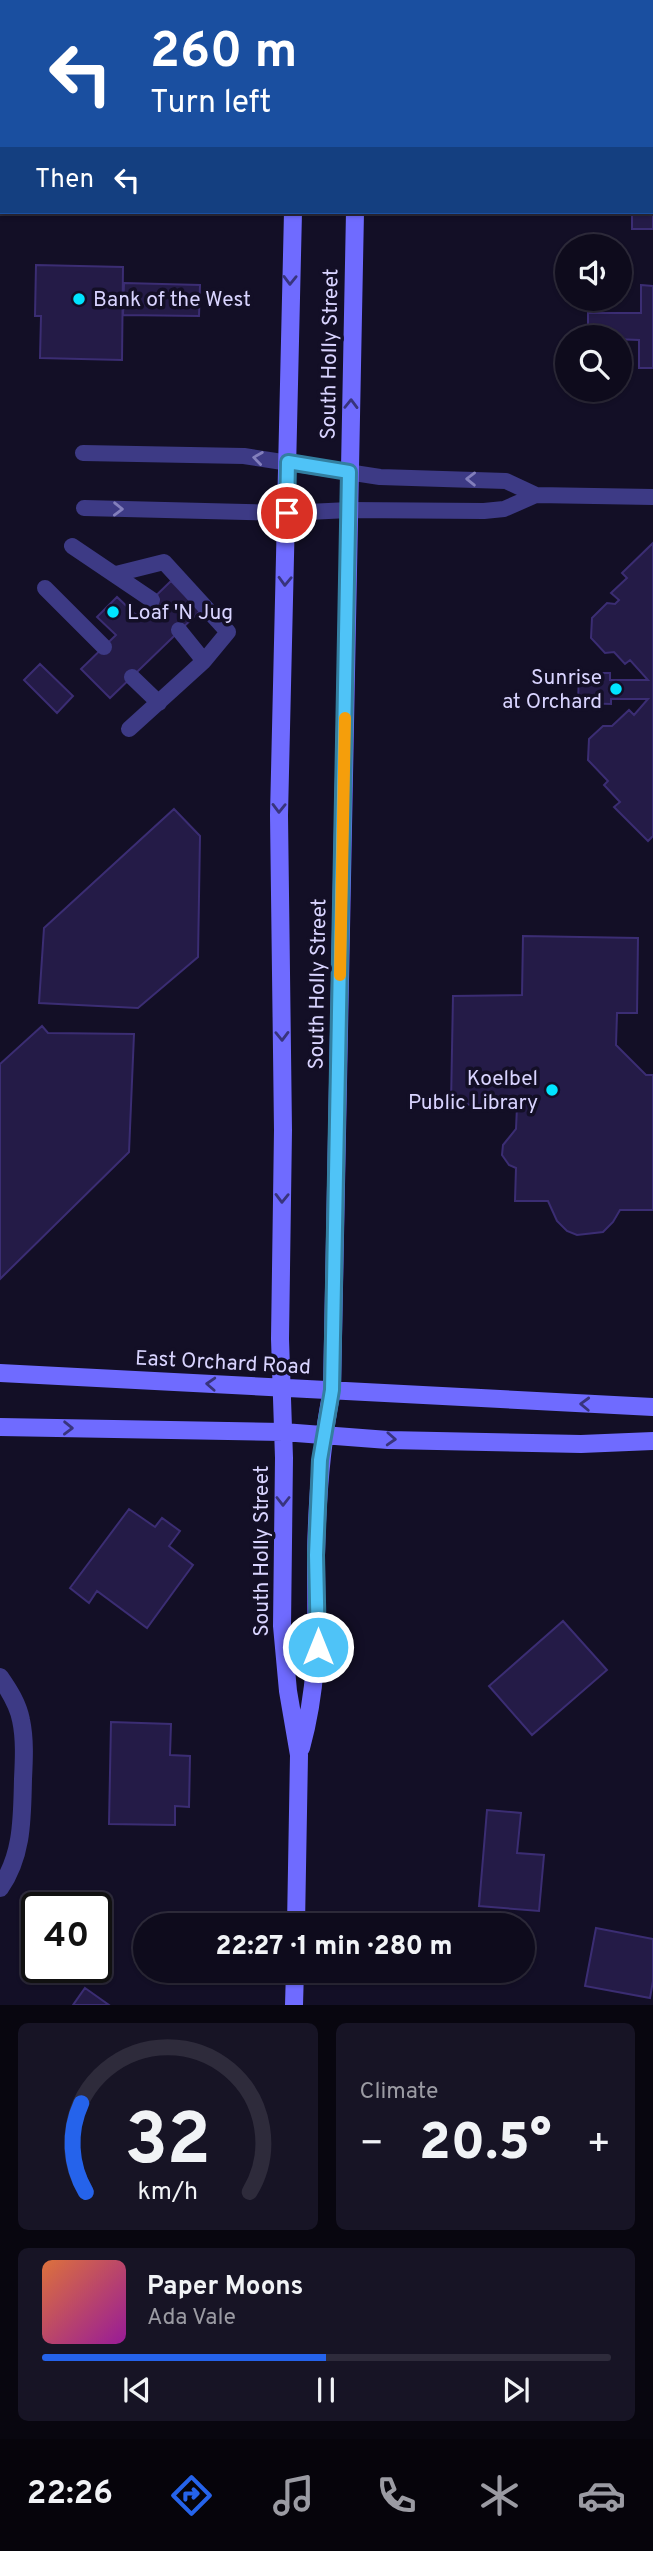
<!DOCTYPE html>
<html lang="en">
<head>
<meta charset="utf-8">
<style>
	:root { --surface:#0e0b1c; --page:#171425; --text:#f1f3f6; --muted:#9b9ba3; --line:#2e2b3b; --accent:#2563eb }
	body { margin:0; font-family:Overpass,sans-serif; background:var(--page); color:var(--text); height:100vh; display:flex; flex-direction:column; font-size:26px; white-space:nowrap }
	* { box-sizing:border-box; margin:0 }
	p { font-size:23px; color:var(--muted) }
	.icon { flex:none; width:38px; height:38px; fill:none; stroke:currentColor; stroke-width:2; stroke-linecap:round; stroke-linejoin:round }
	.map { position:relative; height:2005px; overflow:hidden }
	.details { display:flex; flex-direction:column; gap:18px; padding:18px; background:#08060f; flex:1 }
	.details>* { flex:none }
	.top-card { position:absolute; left:0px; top:0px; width:654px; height:214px; box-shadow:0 2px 5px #0004,0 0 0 2px var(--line); background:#1a4fa0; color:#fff; overflow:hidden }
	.buttons { position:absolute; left:555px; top:234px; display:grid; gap:14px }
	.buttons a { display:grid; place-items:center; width:77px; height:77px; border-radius:50%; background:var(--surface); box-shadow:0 2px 5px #0004,0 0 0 2px var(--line); font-size:35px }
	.speed { position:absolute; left:21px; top:1892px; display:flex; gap:14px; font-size:35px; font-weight:700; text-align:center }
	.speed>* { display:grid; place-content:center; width:91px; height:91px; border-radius:50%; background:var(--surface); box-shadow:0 2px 5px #0004,0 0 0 2px var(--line); line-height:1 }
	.speed .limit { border:4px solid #111; border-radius:10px; background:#fff; color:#111 }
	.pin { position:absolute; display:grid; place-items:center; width:60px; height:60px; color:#fff; margin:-30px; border:4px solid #fff; border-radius:50%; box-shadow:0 2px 7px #0007 }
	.me { position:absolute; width:77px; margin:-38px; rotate:0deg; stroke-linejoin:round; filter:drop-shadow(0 0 5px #0008) }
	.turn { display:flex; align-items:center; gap:24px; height:147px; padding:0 35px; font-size:32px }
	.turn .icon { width:91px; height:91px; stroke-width:2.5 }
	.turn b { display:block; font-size:49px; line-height:60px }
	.then { display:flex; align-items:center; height:66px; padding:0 35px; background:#0003; gap:14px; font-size:26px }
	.big { font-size:52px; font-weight:800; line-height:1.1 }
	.details .tile { flex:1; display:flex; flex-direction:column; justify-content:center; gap:10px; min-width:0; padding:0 24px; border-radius:10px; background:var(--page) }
	.details .dial { align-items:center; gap:0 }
	.dial svg { height:182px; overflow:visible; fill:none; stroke:var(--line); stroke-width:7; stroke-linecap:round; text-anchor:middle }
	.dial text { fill:var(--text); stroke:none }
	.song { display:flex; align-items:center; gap:21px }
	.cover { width:84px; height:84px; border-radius:10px; background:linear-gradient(135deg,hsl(20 70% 55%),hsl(300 70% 35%)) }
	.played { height:7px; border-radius:4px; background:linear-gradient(90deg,var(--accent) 50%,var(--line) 50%) }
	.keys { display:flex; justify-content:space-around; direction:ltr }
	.heat { display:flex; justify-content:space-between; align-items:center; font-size:38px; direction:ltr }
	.details .tiles { flex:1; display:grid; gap:18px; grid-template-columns:1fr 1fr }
	.tile:last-child { grid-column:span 2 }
	.trip { position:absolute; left:133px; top:1913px; width:402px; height:70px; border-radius:35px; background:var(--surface); box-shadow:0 2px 5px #0004,0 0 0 2px var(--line); font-weight:800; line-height:70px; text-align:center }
	.menu { display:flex; height:112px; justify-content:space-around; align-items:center; background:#06040b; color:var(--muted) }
	.menu .icon { width:49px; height:49px }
	.menu .active { color:var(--accent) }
	.menu b { font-size:32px; color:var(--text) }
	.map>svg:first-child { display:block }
	.green { fill:#12302f }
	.building { fill:#241b47; stroke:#3b2d73; stroke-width:2 }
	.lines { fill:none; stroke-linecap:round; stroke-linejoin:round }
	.lane { stroke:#3d3a85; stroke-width:16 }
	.street { stroke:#3d3a85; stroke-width:18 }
	.secondary { stroke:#6f6bff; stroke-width:18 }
	.oneway { stroke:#38347d }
	.oneway2 { stroke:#837fbc }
	.route-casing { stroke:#337fa1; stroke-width:18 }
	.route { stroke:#4fc3f7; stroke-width:12 }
	.slow { stroke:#f59e0b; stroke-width:12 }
	.poi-dot { fill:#00e5ff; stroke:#130f26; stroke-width:2.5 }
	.labels { text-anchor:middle; stroke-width:7; stroke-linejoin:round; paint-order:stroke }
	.poi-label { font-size:21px; fill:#d9d4ff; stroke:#130f26; text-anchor:start }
	.street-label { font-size:21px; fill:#d9d4ff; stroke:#130f26 }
</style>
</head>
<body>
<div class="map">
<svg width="653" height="2005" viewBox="0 0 653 2005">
	<rect width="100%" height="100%" fill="#130f26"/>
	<path class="green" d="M 0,0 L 136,2 L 2,2 L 2,183 Z"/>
	<path class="building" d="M 653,149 L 653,229 L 632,229 L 632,212 L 653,212 Z
		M 36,265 L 123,267 L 122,360 L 40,358 L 41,316 L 35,316 Z
		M 124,283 L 200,285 L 199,316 L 123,315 Z
		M 641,285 L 653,286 L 653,368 L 639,368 L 639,340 L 588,338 L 588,313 L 641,313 Z
		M 653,543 L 653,836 L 648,841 L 614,807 L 620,802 L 604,785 L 608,781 L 588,760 L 589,739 L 603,726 L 612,726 L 629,710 L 634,715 L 648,699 L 611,699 L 611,704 L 578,703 L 579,673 L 610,673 L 610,680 L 648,680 L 630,660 L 625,664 L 614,652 L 605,653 L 591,638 L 592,618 L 607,603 L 615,604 L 619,600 L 611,593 L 627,578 L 622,573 Z
		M 171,581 L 200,611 L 110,698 L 81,669 L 116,635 L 97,617 L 117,597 L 136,615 Z
		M 40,664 L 73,696 L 57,713 L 24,680 Z
		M 174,809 L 200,836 L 198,957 L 138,1008 L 39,1003 L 44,928 Z
		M 523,936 L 638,938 L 637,1013 L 617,1013 L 616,1045 L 646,1075 L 653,1075 L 653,1210 L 620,1210 L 613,1222 L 603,1232 L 577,1235 L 567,1231 L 557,1221 L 548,1201 L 515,1201 L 516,1168 L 509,1165 L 502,1155 L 503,1145 L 516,1129 L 517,1106 L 451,1104 L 453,996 L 522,995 Z
		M 42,1026 L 48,1033 L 134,1034 L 129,1152 L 0,1279 L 0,1064 Z
		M 129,1509 L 155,1527 L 162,1518 L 180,1531 L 169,1546 L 193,1565 L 147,1628 L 97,1591 L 89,1603 L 70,1588 Z
		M 563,1621 L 607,1670 L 532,1735 L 489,1686 Z
		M 111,1722 L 171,1724 L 170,1755 L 190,1756 L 189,1807 L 175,1806 L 175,1825 L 109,1824 Z
		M 487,1810 L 521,1813 L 517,1853 L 544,1855 L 539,1911 L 479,1906 Z
		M 596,1928 L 653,1939 L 653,1981 L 650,1998 L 585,1986 Z
		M 85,1988 L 109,2005 L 73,2005 Z"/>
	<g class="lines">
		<path class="lane" d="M 83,453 L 244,456 L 380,477 L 506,481 L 536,495 L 653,497
			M 84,508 L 287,513 L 349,510 L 484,511 L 504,509 L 536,495
			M 72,546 L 152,600
			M 116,574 L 164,562 L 228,632 L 204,661
			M 45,588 L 104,647
			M 132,677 L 159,703
			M 129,729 L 204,661 L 179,630"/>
		<path class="street" d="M 0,1677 C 9,1690 18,1704 21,1720 C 25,1739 24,1759 23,1779 C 22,1817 23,1855 0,1888"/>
		<path class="secondary" d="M 300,2 L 300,0
			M 360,2 L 360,0
			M 293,212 L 279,815 L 283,1130 L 280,1339 L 284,1458 L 282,1626 L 288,1691 L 299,1755 L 296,1925
			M 0,1373 L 653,1407
			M 0,1427 L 283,1432 L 388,1440 L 581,1444 L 653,1441
			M 301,1748 C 320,1678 316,1627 316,1556 C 317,1500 321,1445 332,1390 L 355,212
			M 294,2005 L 295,1970"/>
	</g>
	<defs><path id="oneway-chevron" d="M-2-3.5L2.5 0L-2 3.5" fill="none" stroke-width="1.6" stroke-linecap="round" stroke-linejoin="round" transform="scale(1.75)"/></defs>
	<g class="oneway">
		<use href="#oneway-chevron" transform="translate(290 280) rotate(91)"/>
		<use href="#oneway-chevron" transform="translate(351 404) rotate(-89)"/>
		<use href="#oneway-chevron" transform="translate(285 581) rotate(92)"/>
		<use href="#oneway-chevron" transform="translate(279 808) rotate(91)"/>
		<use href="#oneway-chevron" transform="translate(282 1036) rotate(89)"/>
		<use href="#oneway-chevron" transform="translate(282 1198) rotate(91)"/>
		<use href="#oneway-chevron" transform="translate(211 1384) rotate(-177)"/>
		<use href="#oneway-chevron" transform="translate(585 1404) rotate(-178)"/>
		<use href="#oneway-chevron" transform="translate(68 1428) rotate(1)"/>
		<use href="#oneway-chevron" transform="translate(391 1439) rotate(3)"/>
		<use href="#oneway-chevron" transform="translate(283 1501) rotate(90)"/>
	</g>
	<g class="oneway2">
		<use href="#oneway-chevron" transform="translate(258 458) rotate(-172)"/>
		<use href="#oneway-chevron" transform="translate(471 479) rotate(-179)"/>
		<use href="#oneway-chevron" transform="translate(118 509) rotate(1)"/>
	</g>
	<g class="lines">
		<g class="route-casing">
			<path id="route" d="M 287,513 L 288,462 L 349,472 L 332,1390 L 320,1460 L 316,1555 L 318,1647"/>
		</g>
		<use href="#route" class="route"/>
		<path class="slow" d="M 340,975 L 345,718"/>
	</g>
	<g class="poi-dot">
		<circle cx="79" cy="299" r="7"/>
		<circle cx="113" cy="612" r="7"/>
		<circle cx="616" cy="689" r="7"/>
		<circle cx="552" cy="1090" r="7"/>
	</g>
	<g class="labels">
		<g class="poi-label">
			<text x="93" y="306">Bank of the West</text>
			<text x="127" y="619">Loaf 'N Jug</text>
			<text x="602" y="684" text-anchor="end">Sunrise<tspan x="602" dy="24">at Orchard</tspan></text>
			<text x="538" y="1085" text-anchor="end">Koelbel<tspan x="538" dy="24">Public Library</tspan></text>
		</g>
		<g class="street-label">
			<text transform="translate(329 354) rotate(-89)" y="7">South Holly Street</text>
			<text transform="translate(317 984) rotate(-89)" y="7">South Holly Street</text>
			<text transform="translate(223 1362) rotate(3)" y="7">East Orchard Road</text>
			<text transform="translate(261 1551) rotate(-90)" y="7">South Holly Street</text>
		</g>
	</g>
</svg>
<div class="buttons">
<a><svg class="icon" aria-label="sound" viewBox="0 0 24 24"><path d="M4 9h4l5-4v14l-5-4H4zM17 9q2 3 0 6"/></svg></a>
<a><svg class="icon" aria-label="search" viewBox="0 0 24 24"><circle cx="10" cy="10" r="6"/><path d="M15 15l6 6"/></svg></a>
</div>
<div class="speed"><div class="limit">40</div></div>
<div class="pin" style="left:287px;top:513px;background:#d93025"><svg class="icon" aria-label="arrive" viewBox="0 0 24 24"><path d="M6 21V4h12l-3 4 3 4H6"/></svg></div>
<svg class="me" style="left:318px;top:1647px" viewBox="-20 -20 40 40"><circle r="17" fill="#4fc3f7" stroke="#fff" stroke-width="3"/><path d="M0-11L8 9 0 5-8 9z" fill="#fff"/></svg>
<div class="trip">22:27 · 1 min · 280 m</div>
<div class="top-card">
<div class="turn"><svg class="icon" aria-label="left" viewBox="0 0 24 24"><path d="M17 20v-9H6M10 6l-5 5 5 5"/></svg><div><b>260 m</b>Turn left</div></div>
<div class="then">Then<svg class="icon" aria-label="left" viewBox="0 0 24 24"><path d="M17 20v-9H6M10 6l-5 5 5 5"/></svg></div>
</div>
</div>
<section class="details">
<div class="tiles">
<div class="tile dial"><svg viewBox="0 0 100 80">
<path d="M14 69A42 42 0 1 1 86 69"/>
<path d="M14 69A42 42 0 0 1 12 30" stroke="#2563eb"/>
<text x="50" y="56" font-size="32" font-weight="700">32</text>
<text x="50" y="72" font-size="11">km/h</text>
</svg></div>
<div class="tile"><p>Climate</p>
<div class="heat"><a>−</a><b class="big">20.5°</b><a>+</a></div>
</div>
<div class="tile">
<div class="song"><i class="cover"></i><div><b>Paper Moons</b><p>Ada Vale</p></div></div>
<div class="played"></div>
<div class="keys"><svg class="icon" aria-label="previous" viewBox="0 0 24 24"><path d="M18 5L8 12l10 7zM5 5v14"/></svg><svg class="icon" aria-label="pause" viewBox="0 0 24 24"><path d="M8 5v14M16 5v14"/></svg><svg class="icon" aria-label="next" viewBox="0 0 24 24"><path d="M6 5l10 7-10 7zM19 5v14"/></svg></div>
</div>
</div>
</section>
<nav class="menu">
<b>22:26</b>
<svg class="icon active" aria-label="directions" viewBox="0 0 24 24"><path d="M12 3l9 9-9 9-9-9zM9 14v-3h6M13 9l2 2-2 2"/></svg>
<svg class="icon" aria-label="music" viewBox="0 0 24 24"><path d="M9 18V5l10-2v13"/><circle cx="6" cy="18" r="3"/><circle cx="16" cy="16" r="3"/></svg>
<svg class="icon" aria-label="phone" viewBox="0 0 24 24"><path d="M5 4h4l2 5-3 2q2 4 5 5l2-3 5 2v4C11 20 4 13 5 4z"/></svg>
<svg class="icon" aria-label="climate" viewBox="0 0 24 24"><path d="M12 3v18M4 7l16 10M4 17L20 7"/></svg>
<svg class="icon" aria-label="car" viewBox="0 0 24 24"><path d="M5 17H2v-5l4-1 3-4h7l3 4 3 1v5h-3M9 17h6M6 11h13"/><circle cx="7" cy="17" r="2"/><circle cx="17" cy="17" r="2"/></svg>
</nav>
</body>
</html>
